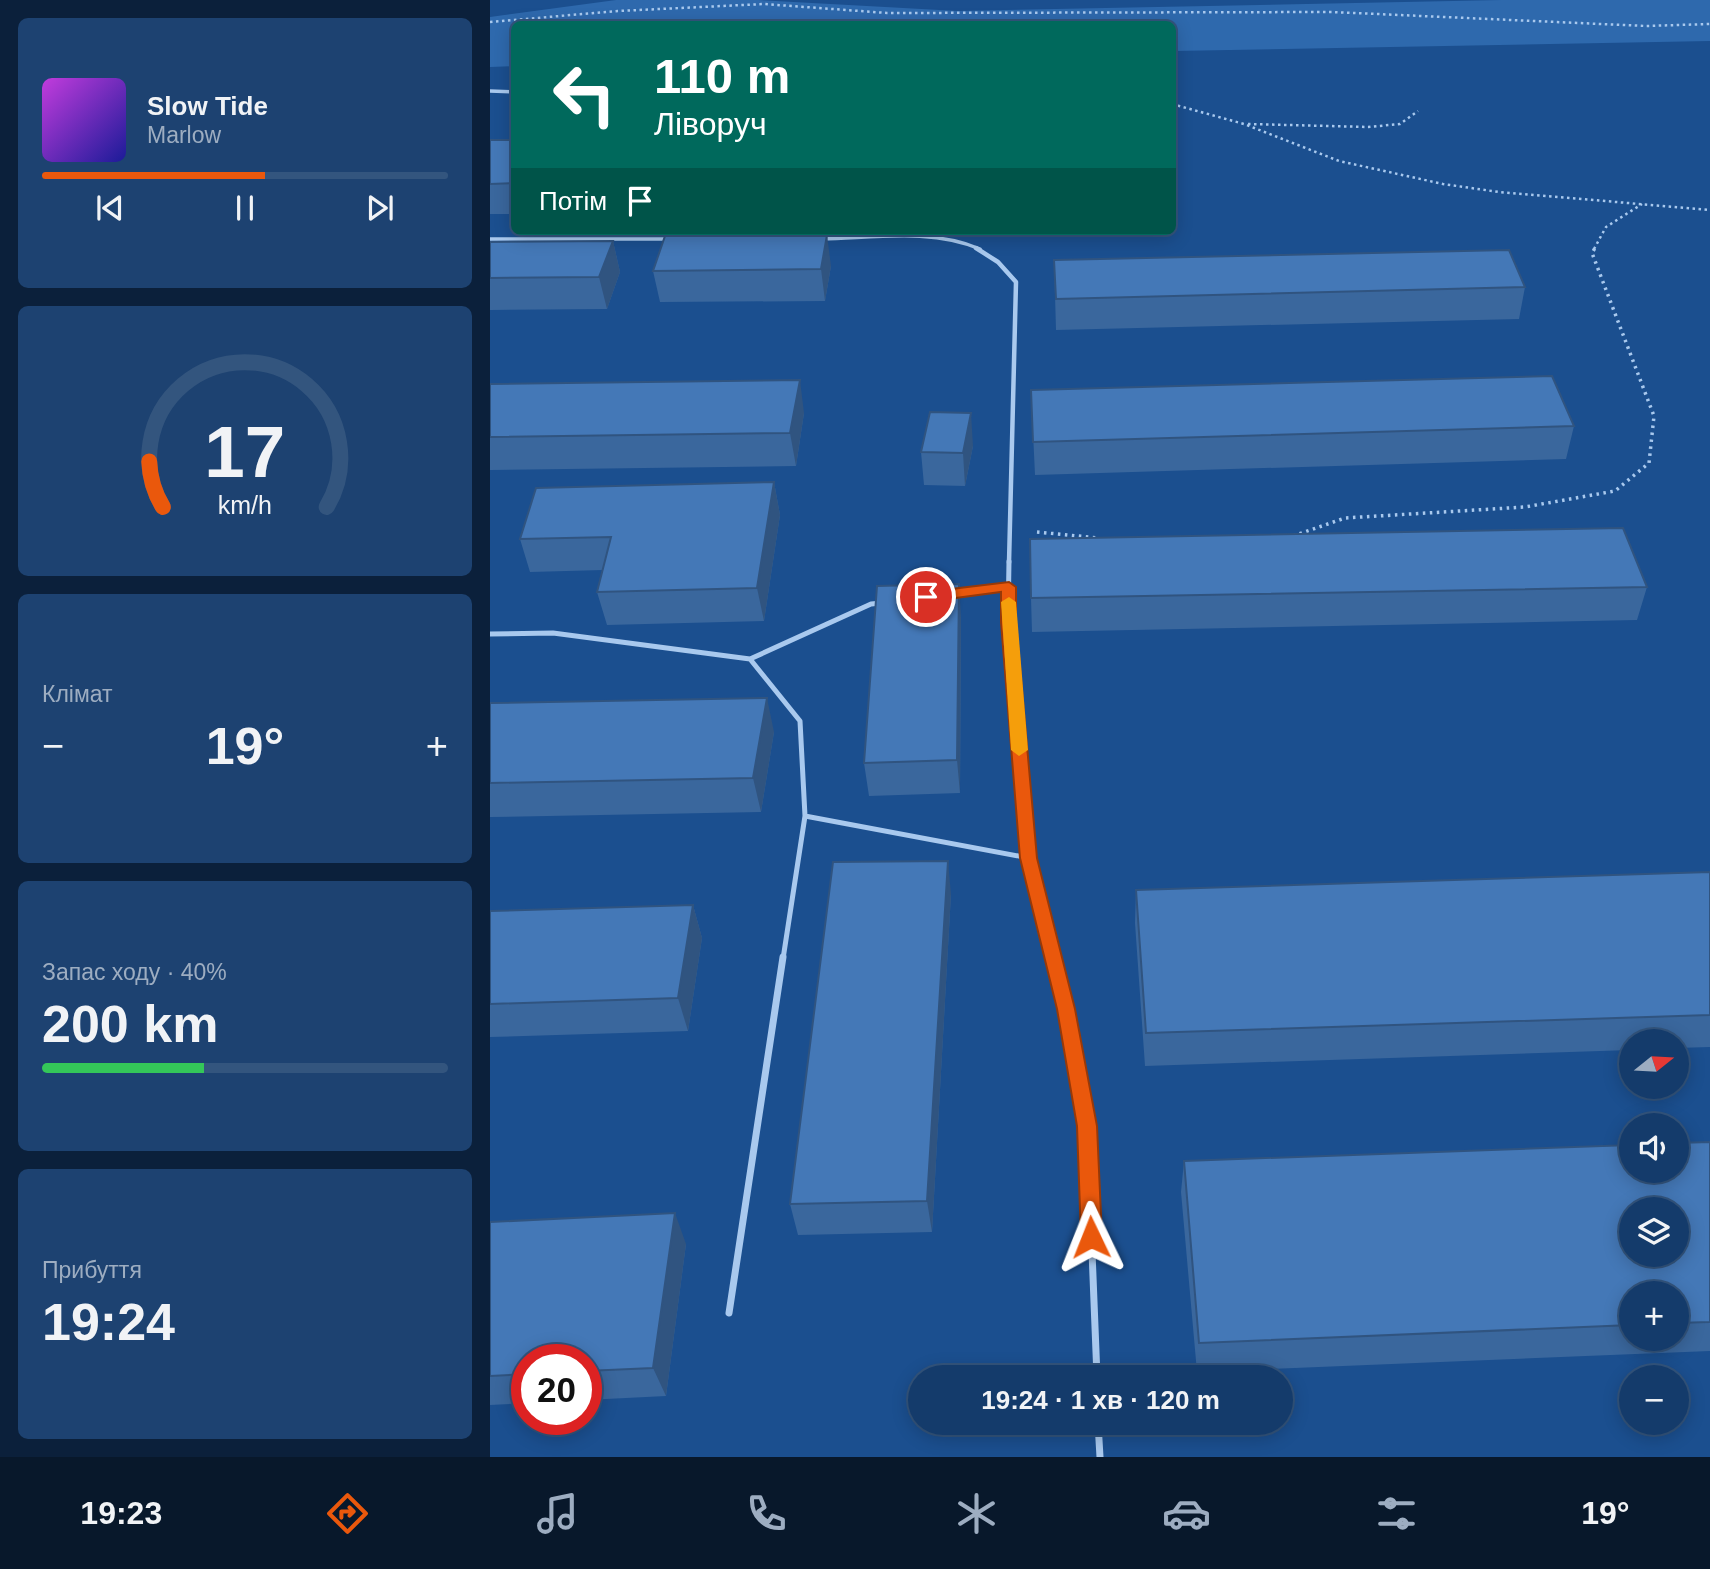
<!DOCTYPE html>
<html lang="uk">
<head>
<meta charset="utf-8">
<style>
	:root { --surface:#143b6b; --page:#1d4271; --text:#f1f3f6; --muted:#9dadc1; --line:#33557e; --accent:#ea580c }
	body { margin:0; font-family:Helvetica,sans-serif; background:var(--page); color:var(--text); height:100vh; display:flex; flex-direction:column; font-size:26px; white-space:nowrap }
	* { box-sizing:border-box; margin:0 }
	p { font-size:23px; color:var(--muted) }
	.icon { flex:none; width:38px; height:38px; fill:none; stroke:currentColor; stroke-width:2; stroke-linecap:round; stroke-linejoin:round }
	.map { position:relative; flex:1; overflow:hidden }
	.panel { display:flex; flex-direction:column; gap:18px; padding:18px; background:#0b203b; width:490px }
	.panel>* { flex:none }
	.top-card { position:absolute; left:21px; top:21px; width:665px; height:214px; border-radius:10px; box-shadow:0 4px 18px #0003,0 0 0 2px var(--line); background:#00695c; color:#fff; overflow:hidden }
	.needle { width:46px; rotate:72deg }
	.tools { position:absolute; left:1129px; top:1029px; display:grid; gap:14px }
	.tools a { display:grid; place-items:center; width:70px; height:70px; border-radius:50%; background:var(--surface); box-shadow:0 4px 18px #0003,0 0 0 2px var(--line); font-size:35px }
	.speed { position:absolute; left:21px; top:1344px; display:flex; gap:14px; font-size:35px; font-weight:700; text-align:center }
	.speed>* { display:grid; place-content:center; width:91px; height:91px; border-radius:50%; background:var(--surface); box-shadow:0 4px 18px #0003,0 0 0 2px var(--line); line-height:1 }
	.speed .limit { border:10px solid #d22; background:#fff; color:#111 }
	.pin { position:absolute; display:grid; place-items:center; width:60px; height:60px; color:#fff; margin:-30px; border:4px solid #fff; border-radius:50%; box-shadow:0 2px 7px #0007 }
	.me { position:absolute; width:77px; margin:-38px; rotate:358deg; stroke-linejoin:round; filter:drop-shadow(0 0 5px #0008) }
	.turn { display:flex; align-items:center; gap:24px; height:147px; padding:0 28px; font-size:32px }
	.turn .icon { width:91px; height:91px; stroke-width:2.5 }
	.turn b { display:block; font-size:49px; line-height:60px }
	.then { display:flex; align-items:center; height:66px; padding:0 28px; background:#0003; gap:14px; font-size:26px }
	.big { font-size:52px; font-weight:600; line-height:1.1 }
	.panel .tile { flex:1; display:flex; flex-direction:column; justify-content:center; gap:10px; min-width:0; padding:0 24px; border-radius:10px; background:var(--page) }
	.panel .dial { align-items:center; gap:0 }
	.dial svg { height:182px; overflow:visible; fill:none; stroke:var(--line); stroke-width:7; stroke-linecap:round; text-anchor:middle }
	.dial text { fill:var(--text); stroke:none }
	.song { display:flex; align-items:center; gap:21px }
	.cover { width:84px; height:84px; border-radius:10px; background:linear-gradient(135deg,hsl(290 70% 55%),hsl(240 70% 35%)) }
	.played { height:7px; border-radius:4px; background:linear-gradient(90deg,var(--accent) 55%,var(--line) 55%) }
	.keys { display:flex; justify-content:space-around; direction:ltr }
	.heat { display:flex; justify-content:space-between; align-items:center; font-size:38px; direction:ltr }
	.charge { height:10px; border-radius:5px; background:linear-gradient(90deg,#34c759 40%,var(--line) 0) }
	.trip { position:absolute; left:418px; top:1365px; width:385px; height:70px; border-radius:35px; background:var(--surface); box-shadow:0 4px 18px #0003,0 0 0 2px var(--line); font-weight:600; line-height:70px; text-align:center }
	.tabs { display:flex; height:112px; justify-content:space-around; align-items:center; background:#08182b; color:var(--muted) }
	.tabs .icon { width:49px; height:49px }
	.tabs .active { color:var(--accent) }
	.tabs b { font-size:32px; color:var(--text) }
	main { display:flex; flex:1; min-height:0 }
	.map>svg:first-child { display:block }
	.green { fill:#2e69ad }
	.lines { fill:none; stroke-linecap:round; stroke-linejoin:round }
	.path-far1 { stroke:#a9c9ee; stroke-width:2.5; stroke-dasharray:2.5 3.5; stroke-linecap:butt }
	.path { stroke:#a9c9ee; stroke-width:3.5; stroke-dasharray:2.5 4.5; stroke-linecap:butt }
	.lane-far3 { stroke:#a9c9ee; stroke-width:3.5 }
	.lane-far2 { stroke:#a9c9ee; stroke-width:4.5 }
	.lane-far1 { stroke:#a9c9ee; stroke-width:5 }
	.lane { stroke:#a9c9ee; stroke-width:7 }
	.wall { fill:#3a679d; fill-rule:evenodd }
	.shaded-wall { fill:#305480 }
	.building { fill:#4478b7; stroke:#305480; stroke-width:2; fill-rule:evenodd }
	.route { fill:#ea580c; stroke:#983908; stroke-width:2 }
	.slow { fill:#f59e0b }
</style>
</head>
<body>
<main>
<section class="panel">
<div class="tile">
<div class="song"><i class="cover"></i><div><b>Slow Tide</b><p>Marlow</p></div></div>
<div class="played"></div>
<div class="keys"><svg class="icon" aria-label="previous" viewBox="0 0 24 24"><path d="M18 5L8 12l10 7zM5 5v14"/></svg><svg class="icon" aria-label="pause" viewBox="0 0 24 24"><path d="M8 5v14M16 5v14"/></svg><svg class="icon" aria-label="next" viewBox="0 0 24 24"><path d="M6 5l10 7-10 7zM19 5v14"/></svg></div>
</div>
<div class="tile dial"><svg viewBox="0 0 100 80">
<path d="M14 69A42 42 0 1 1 86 69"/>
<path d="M14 69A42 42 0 0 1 8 49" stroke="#ea580c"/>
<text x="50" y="56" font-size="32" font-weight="700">17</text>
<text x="50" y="72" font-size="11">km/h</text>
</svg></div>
<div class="tile"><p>Клімат</p>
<div class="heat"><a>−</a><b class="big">19°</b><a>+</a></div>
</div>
<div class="tile"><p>Запас ходу · 40%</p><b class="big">200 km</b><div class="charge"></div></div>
<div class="tile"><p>Прибуття</p><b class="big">19:24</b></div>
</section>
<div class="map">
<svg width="1220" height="1457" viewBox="0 0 1220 1457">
	<rect width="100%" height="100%" fill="#1b4f8f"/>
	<path class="green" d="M 126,0 L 268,0 L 468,11 L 1011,0 L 1220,0 L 1220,41 L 683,51 L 682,24 L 24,24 L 24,66 L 0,67 L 0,17 Z"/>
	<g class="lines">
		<path class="path-far1" d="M 0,22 L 128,11 L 274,4 L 397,13 L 842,12 L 1156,26 L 1220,24
			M 682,104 L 754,124 L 849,161 L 953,184 L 1009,192 L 1220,210
			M 758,124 L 878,127 L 910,124 L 928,111
			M 1104,249 L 1116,227 L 1152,204"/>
		<path class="path" d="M 547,532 L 608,538
			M 803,536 L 855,518 L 1035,507 L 1125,491 L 1159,463 L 1164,416 L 1102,253 L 1105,248"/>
		<path class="lane-far3" d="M 0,91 L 24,92
			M 0,239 L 179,239
			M 332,239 C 383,238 442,228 490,249"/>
		<path class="lane-far2" d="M 486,248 L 508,262 L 526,282 L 519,563"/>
		<path class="lane-far1" d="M 519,561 L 518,622 L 539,858 L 564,959
			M 464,594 L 519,587
			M 0,634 L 63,633 L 260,659 L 310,721 L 315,816 L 539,858
			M 260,659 L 381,604 L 392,603
			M 293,959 L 315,816"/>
		<path class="lane" d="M 563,957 L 576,1009 L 597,1126 L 607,1377
			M 239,1313 L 293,957
			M 608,1423 L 610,1457"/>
	</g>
	<path class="wall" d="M 0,140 L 24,140 L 24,214 L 0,214 Z
		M 123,241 L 130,272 L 117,309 L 0,310 L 0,242 Z
		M 564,260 L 1035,287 L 1029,319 L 566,330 Z
		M 341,266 L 335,301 L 170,302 L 163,271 Z
		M 0,384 L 314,413 L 306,466 L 0,470 Z
		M 541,390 L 1084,426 L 1076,459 L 545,475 Z
		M 483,446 L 475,486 L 434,485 L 431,452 Z
		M 284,482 L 290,515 L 274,621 L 117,625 L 107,592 L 113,570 L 40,572 L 30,539 Z
		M 1157,587 L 1147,620 L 542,632 L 541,598 Z
		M 471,617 L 470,793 L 379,796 L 374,763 Z
		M 0,703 L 284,732 L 271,812 L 0,817 Z
		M 1220,872 L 1220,1047 L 1186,1048 L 1186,1041 L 1141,1041 L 1141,1050 L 655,1066 L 645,923 L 646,890 Z
		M 461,894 L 442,1232 L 308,1235 L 300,1204 Z
		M 203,905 L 212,938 L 198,1031 L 0,1037 L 0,911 Z
		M 1220,1142 L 1220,1351 L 707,1372 L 691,1192 L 694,1161 ZM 1141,1293 L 1186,1293 L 1186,1339 L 1141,1339 Z
		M 0,1222 L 196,1244 L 176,1396 L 96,1400 L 96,1360 L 37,1360 L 37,1403 L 0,1405 Z"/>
	<path class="shaded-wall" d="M 337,235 L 341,266 L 335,301 L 331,269 Z
		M 123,241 L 130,272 L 117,309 L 109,277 Z
		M 310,380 L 314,413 L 306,466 L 300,433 Z
		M 481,413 L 483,446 L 475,486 L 473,453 Z
		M 284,482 L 290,515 L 274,621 L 267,588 Z
		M 469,584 L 471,617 L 470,793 L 467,760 Z
		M 277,698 L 284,732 L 271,812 L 263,778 Z
		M 458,861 L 461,894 L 442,1232 L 437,1201 Z
		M 203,905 L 212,938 L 198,1031 L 188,998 Z
		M 185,1213 L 196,1244 L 176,1396 L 163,1368 Z"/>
	<path class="building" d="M 0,140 L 24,140 L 24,183 L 0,184 Z
		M 337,235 L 331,269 L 163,271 L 175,236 Z
		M 123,241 L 109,277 L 0,278 L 0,242 Z
		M 1019,250 L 1035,287 L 566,299 L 564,260 Z
		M 1062,376 L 1084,426 L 543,442 L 541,390 Z
		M 310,380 L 300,433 L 0,437 L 0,384 Z
		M 440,412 L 481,413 L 473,453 L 431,452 Z
		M 284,482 L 267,588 L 107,592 L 121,537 L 30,539 L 46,488 Z
		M 1133,528 L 1157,587 L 541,598 L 540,539 Z
		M 469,584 L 467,760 L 374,763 L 387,586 Z
		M 277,698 L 263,778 L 0,783 L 0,703 Z
		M 458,861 L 437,1201 L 300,1204 L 343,862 Z
		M 1220,872 L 1220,1015 L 656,1033 L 646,890 Z
		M 203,905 L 188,998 L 0,1004 L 0,911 Z
		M 1220,1142 L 1220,1322 L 1186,1323 L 1186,1293 L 1141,1293 L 1141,1325 L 709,1343 L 694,1161 L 1141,1145 L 1141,1171 L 1186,1171 L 1186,1143 ZM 1141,1209 L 1186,1209 L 1186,1255 L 1141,1255 Z
		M 185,1213 L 163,1368 L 96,1371 L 96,1360 L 37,1360 L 37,1374 L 0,1376 L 0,1222 Z"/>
	<path class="route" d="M 519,582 L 526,587 L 526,622 L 547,858 L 585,1009 L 607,1126 L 612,1237 L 609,1244 L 601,1247 L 594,1244 L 591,1237 L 587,1126 L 567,1009 L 530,858 L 511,622 L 511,592 L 436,602 L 428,597 L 436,592 Z"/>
	<path class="slow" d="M 519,597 L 526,602 L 538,750 L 529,756 L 521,750 L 511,602 Z"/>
</svg>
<div class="tools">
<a><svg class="needle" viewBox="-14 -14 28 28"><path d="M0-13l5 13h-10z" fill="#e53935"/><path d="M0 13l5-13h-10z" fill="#9dadc1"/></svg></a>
<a><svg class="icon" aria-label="sound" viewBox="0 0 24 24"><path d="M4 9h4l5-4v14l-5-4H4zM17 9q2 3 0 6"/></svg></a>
<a><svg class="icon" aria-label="layers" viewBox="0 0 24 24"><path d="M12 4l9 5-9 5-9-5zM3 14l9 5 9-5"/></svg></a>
<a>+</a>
<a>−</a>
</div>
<div class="speed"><div class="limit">20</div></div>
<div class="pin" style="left:436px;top:597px;background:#d93025"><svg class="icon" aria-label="arrive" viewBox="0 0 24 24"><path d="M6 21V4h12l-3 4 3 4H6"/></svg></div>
<svg class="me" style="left:601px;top:1237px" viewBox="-20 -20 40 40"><path d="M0-17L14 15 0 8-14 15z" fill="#ea580c" stroke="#fff" stroke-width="4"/></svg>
<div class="trip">19:24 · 1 хв · 120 m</div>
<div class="top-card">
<div class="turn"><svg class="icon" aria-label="left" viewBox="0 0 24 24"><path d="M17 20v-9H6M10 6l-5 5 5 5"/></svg><div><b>110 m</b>Ліворуч</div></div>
<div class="then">Потім<svg class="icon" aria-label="arrive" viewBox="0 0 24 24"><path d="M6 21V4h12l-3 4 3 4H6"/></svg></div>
</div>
</div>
</main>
<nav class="tabs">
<b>19:23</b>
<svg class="icon active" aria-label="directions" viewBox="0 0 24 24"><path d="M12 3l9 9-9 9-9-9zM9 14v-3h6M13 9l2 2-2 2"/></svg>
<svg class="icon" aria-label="music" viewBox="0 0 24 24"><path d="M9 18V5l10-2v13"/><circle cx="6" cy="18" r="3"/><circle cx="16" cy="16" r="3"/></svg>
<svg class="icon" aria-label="phone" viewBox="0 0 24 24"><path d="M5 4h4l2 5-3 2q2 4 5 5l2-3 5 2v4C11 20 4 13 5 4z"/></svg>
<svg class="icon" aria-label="climate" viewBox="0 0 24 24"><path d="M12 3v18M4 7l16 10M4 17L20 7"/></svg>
<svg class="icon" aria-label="car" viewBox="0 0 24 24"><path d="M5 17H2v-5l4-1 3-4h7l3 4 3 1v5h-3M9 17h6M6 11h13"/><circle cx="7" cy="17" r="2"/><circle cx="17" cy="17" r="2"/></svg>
<svg class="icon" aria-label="filters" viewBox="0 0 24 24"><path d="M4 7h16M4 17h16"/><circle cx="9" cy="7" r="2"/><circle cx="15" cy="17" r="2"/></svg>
<b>19°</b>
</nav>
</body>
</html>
